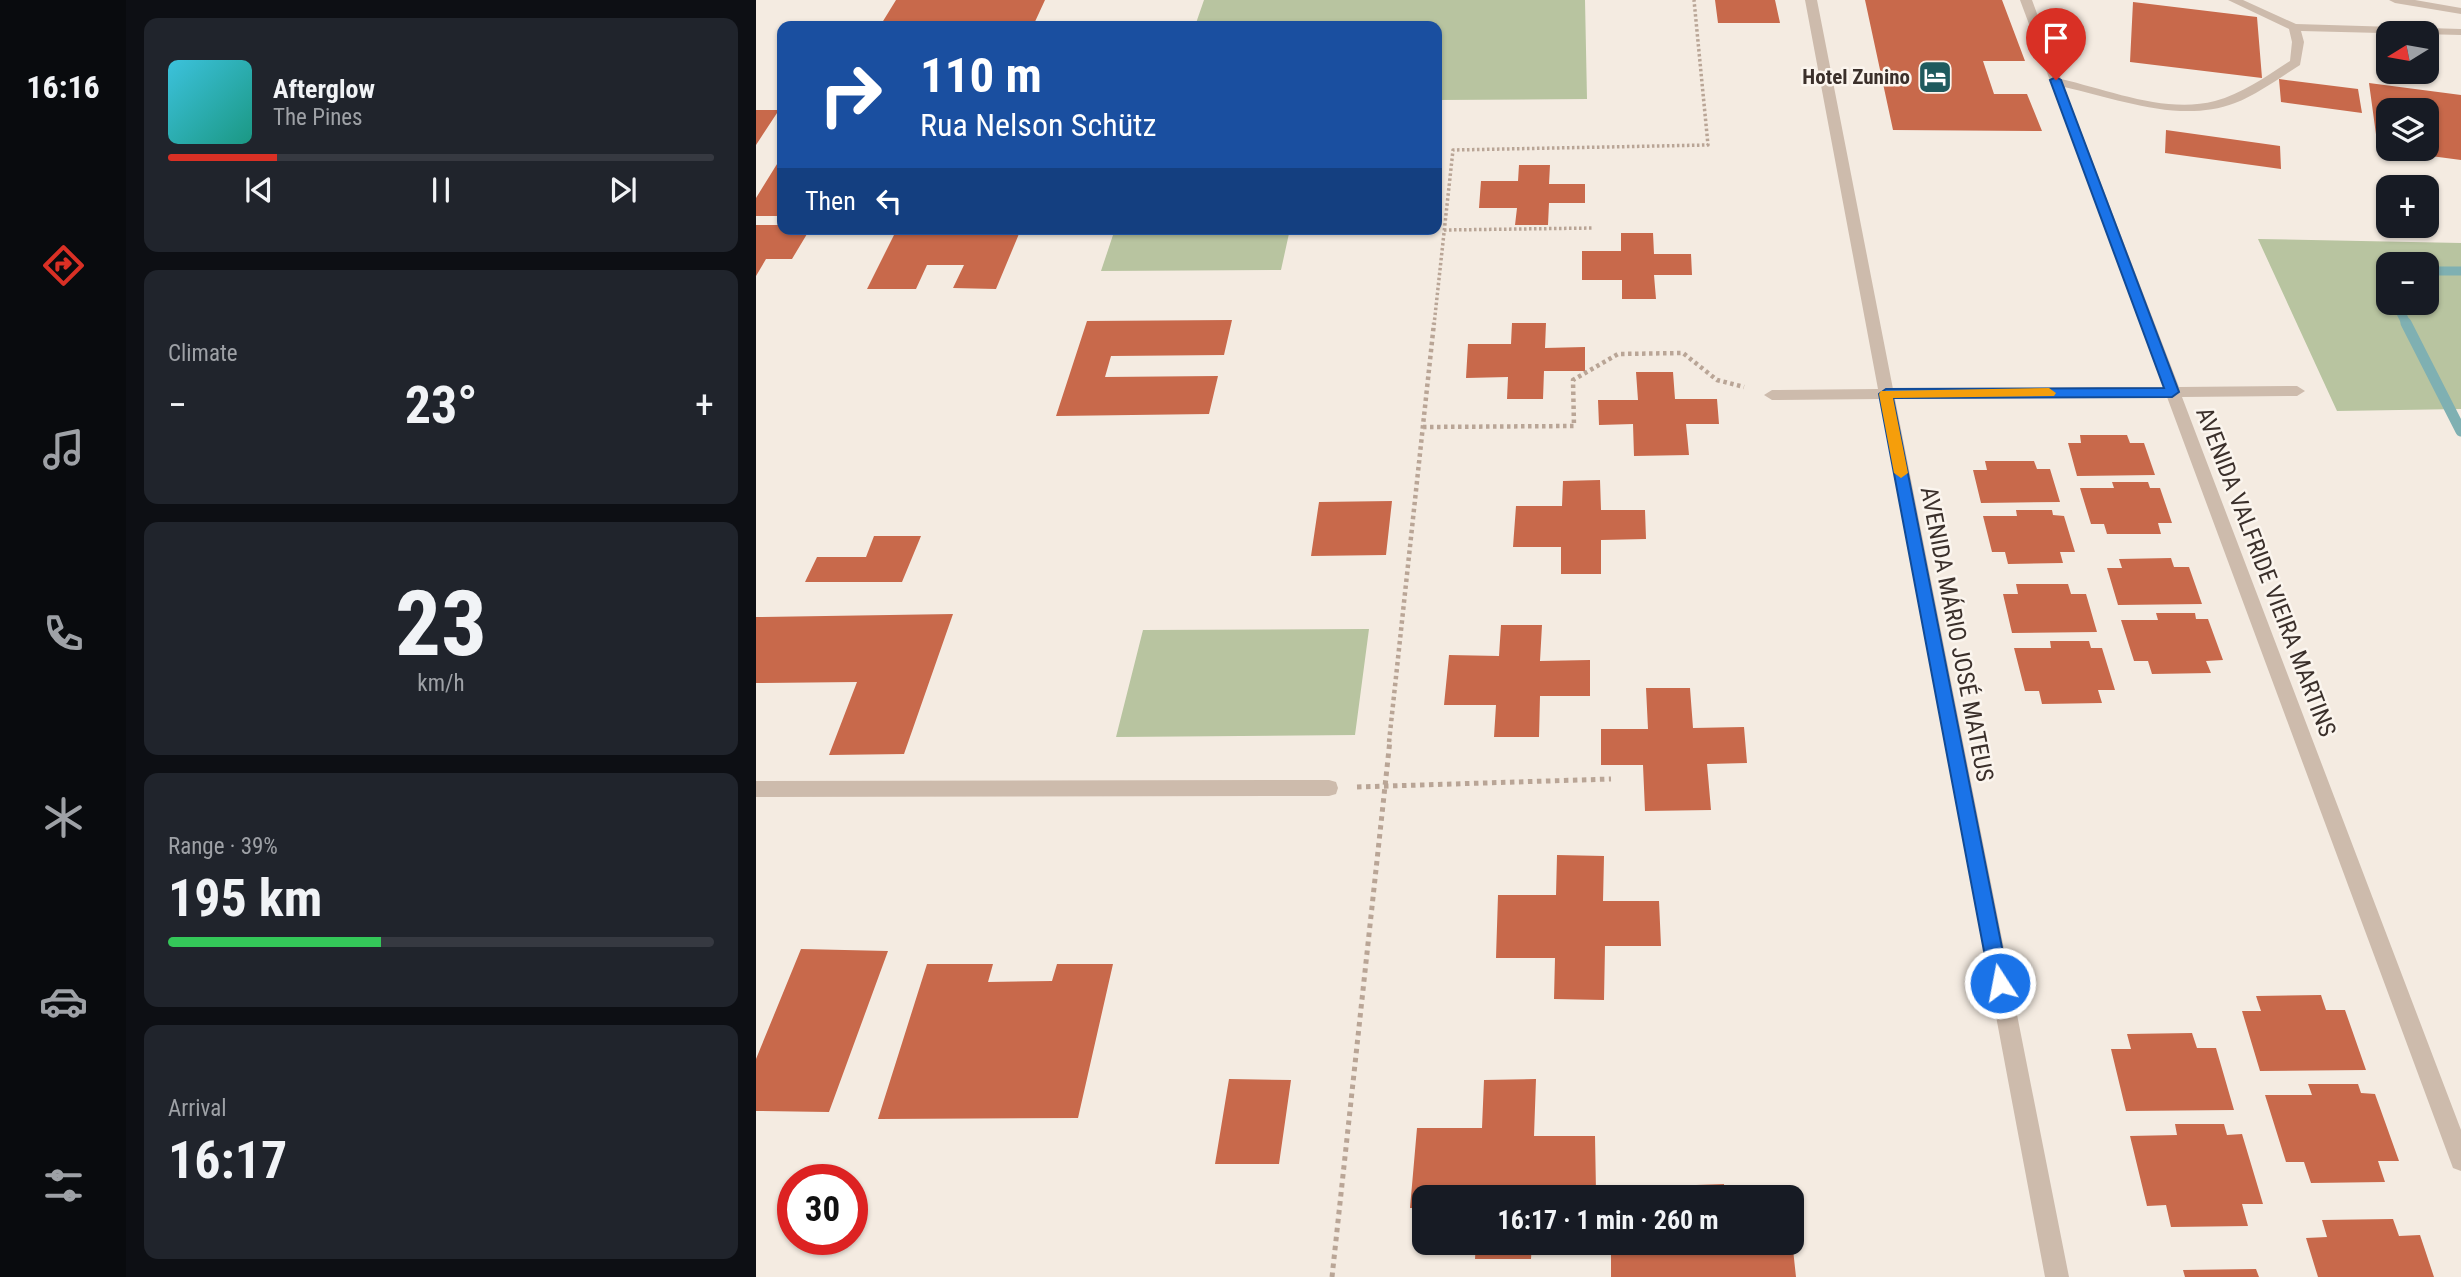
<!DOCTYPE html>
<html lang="en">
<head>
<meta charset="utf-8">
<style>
	:root { --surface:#171b24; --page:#20242c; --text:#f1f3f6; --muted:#9ea1a6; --line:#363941; --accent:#d93025 }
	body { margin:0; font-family:"Roboto Condensed",sans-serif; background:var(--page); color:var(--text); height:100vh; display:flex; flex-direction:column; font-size:26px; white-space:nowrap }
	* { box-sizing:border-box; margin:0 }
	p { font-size:23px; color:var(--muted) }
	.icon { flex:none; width:38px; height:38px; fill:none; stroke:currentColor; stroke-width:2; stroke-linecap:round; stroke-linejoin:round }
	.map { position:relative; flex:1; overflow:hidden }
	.side { display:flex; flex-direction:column; gap:18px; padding:18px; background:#0d0f14; width:630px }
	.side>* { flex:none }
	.hud { position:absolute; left:21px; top:21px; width:665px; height:214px; border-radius:14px; box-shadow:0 2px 5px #0004; background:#1a4fa0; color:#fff; overflow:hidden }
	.needle { width:46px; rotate:259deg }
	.controls { position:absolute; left:1620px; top:21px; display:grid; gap:14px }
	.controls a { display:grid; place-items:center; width:63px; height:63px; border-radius:14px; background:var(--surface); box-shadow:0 2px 5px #0004; font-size:35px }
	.speed { position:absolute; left:21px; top:1164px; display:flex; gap:14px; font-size:35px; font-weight:700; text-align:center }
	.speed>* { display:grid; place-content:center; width:91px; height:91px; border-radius:50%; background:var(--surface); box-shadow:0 2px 5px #0004; line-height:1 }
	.speed .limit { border:10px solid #d22; background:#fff; color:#111 }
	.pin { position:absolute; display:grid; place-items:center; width:60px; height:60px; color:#fff; margin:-72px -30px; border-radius:50% 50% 50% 0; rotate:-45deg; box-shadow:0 0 7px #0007 }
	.pin .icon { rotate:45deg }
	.me { position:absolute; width:77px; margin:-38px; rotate:349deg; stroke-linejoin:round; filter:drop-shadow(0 0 5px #0008) }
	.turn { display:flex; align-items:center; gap:24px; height:147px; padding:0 28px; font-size:32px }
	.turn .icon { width:91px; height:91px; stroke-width:2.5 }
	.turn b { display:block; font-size:49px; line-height:60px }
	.then { display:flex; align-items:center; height:66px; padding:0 28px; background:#0003; gap:14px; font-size:26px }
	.big { font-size:52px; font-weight:700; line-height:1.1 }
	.side .tile { flex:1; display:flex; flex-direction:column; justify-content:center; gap:10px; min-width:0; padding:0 24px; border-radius:14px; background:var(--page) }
	.side .dial { align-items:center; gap:0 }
	.dial b { font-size:91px; line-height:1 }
	.song { display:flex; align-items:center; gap:21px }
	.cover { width:84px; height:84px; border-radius:10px; background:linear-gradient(135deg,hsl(190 70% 55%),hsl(170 70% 35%)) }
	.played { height:7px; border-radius:4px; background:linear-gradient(90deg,var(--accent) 20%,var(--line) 20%) }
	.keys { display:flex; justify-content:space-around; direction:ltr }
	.heat { display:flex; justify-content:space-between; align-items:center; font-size:38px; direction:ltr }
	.charge { height:10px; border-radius:5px; background:linear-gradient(90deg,#34c759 39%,var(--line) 0) }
	.trip { position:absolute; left:656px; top:1185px; width:392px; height:70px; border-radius:14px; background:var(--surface); box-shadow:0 2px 5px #0004; font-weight:700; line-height:70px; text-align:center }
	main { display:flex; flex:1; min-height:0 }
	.menu { display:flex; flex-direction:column; width:126px; justify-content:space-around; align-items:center; background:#090b0e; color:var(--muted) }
	.menu .icon { width:49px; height:49px }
	.menu .active { color:var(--accent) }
	.menu b { font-size:32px; color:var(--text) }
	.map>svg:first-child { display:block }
	.green { fill:#b8c4a0; fill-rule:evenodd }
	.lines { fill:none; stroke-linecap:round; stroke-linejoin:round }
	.stream-far1 { stroke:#7fb0b2; stroke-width:9 }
	.stream { stroke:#7fb0b2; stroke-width:11 }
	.building { fill:#c8694b; fill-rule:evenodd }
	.path-far2 { stroke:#b9a596; stroke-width:3.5; stroke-dasharray:2.5 2.5; stroke-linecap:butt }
	.path-far1 { stroke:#b9a596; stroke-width:4.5; stroke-dasharray:3.5 3.5; stroke-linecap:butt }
	.path { stroke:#b9a596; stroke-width:5; stroke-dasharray:4.5 4.5; stroke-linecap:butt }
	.minor { fill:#cdbbac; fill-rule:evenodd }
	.route { fill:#1a73e8; stroke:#114b97; stroke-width:2 }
	.slow { fill:#f59e0b }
	.labels { text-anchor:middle; stroke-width:5; stroke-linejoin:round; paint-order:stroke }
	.far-poi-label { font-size:21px; font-weight:bold; fill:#3b302b; stroke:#fbf5ee; text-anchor:end }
	.street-label { font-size:24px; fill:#3b302b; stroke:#fbf5ee }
</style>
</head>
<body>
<main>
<nav class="menu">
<b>16:16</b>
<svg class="icon active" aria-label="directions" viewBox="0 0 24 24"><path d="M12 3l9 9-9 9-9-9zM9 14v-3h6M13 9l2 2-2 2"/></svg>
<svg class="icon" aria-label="music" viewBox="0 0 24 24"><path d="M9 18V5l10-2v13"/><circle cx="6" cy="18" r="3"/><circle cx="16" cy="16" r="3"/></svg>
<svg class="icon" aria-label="phone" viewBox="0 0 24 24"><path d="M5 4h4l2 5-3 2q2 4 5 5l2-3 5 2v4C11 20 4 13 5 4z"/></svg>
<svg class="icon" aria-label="climate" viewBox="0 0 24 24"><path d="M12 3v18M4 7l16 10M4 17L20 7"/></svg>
<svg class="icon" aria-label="car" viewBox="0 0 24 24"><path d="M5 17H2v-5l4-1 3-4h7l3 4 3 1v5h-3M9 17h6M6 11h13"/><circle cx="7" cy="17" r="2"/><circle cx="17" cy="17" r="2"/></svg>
<svg class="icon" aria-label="filters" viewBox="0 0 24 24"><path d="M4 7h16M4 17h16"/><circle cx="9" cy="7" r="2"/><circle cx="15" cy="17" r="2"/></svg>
</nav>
<section class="side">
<div class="tile">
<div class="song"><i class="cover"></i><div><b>Afterglow</b><p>The Pines</p></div></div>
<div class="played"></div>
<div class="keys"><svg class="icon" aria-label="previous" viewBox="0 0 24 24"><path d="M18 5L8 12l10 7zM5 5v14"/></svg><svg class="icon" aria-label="pause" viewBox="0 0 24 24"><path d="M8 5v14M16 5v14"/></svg><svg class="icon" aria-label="next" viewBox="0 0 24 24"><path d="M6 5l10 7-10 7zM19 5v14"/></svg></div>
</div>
<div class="tile"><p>Climate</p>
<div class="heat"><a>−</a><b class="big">23°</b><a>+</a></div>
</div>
<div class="tile dial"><b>23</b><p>km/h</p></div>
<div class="tile"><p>Range · 39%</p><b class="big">195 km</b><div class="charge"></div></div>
<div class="tile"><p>Arrival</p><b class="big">16:17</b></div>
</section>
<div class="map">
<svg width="1705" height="1277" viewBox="0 0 1705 1277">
	<rect width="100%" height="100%" fill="#f4ebe1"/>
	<path class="green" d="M 448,0 L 829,0 L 831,99 L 681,100 L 681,26 L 439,26 Z
		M 359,229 L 534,229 L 525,270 L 345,271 Z
		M 1502,239 L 1705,243 L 1705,409 L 1581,411 ZM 1633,264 L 1671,264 L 1671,303 L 1633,303 Z
		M 613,629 L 599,735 L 360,737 L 387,630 Z"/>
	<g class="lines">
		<path class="stream-far1" d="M 1671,271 L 1705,271
			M 1640,303 L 1651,325"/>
		<path class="stream" d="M 1650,323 L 1705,431"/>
	</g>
	<path class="building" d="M 140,0 L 289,0 L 277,26 L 124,26 Z
		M 959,0 L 1019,0 L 1024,23 L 962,23 Z
		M 1109,0 L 1246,0 L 1269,61 L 1227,61 L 1238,94 L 1271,94 L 1286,131 L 1137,130 Z
		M 1377,2 L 1501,17 L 1506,78 L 1374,62 Z
		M 1523,79 L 1602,89 L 1606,113 L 1525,102 Z
		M 1613,83 L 1705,95 L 1705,160 L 1622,149 ZM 1633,110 L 1671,110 L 1671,149 L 1633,149 Z
		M 0,110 L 23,110 L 0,145 Z
		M 1410,130 L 1524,146 L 1525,169 L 1409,153 Z
		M 26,156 L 26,216 L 0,216 L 0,198 Z
		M 763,165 L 794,165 L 793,184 L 829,184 L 829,203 L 793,203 L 792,225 L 759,225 L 761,208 L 723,208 L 725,181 L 762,181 Z
		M 0,225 L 26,225 L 26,229 L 54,229 L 36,259 L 10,259 L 0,276 Z
		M 141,229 L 265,229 L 240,289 L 197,288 L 208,265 L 171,265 L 160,289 L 111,289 Z
		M 865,233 L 897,233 L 898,254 L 935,254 L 936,275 L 898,275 L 900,299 L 866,299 L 866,280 L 826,280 L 826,251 L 865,251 Z
		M 476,320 L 468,355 L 355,356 L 349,377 L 462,376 L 453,414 L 300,416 L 331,321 Z
		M 756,323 L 790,323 L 789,348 L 829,347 L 829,371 L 788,371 L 787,399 L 751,399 L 752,377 L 710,378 L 712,344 L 755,344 Z
		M 880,372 L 917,372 L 919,399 L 961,399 L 963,424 L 930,424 L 933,455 L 878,456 L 877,424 L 843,425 L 842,400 L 882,400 Z
		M 1324,435 L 1371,435 L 1374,443 L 1388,443 L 1399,475 L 1321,476 L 1312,443 L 1325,443 Z
		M 1229,461 L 1278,461 L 1281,469 L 1294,469 L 1304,502 L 1225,503 L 1217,470 L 1231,470 Z
		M 844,480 L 845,510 L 889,510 L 890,539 L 845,540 L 845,574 L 805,574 L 805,547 L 757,547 L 760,506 L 806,506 L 807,481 Z
		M 1356,482 L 1392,482 L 1394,488 L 1404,488 L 1416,523 L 1402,523 L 1405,534 L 1351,534 L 1348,524 L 1335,524 L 1324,488 L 1358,488 Z
		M 636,501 L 630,555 L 555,556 L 563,502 Z
		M 1260,510 L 1296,510 L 1297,515 L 1308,516 L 1319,552 L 1304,552 L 1307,563 L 1252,564 L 1249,552 L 1236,552 L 1227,516 L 1261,516 Z
		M 118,536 L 165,536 L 146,582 L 49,582 L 61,557 L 110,557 Z
		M 1415,558 L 1418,567 L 1433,567 L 1446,604 L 1362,605 L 1351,568 L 1366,568 L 1363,559 Z
		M 1260,584 L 1312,584 L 1315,594 L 1330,594 L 1341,632 L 1256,633 L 1247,594 L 1262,594 Z
		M 1400,613 L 1439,613 L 1440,619 L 1452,619 L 1467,660 L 1450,661 L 1455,673 L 1396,674 L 1392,661 L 1378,661 L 1365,620 L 1402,620 Z
		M 197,614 L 148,754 L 73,755 L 101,682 L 0,683 L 0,617 Z
		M 745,625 L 786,625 L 784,661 L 834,660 L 834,696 L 784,696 L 783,737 L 738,737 L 740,705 L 688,705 L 693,655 L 743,656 Z
		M 1294,641 L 1333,641 L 1335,648 L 1346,648 L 1359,690 L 1342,690 L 1346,703 L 1286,704 L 1283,691 L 1269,691 L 1258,648 L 1295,648 Z
		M 890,688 L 934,688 L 937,728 L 988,727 L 991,763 L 951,764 L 955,810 L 889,811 L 887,765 L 845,765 L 845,729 L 892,729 Z
		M 801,855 L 848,856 L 847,901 L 903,901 L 905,946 L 849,946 L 848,1000 L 798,999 L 799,958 L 740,958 L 742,895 L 800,895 Z
		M 45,949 L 132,951 L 73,1112 L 0,1111 L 0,1059 Z
		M 171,964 L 237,964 L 232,982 L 296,981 L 301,964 L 357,964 L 322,1118 L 122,1119 Z
		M 1565,995 L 1570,1010 L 1589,1010 L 1610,1070 L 1504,1071 L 1486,1011 L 1505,1011 L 1500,996 Z
		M 1436,1033 L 1441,1048 L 1460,1048 L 1478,1110 L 1370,1111 L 1355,1049 L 1375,1049 L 1371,1034 Z
		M 473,1079 L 535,1080 L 523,1164 L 459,1164 Z
		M 780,1079 L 778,1136 L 839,1136 L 840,1192 L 777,1192 L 777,1197 L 668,1197 L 668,1208 L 654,1208 L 661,1128 L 726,1128 L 728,1080 Z
		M 1552,1084 L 1602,1084 L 1605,1093 L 1619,1094 L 1643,1161 L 1622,1161 L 1629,1182 L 1555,1183 L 1548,1162 L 1530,1162 L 1509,1095 L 1556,1095 Z
		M 1419,1124 L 1468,1124 L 1471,1135 L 1486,1134 L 1507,1204 L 1486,1204 L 1492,1226 L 1415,1227 L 1410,1205 L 1391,1206 L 1374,1136 L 1421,1135 Z
		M 968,1184 L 969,1197 L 912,1197 L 912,1186 Z
		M 1637,1219 L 1643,1236 L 1664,1235 L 1678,1277 L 1562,1277 L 1550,1238 L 1571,1237 L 1566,1220 Z
		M 720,1242 L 776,1242 L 775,1259 L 719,1259 Z
		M 915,1242 L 973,1242 L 973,1250 L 1037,1249 L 1040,1277 L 855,1277 L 855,1253 L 915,1252 Z
		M 1500,1269 L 1503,1277 L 1429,1277 L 1427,1270 Z"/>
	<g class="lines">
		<path class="path-far2" d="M 688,230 L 838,228
			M 678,325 L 697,150 L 952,145 L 938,0"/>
		<path class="path-far1" d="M 667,427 L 818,426 L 817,380 L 862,354 L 927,353 L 961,380 L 988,387
			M 633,742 L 678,323"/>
		<path class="path" d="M 601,787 L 855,779
			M 576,1277 L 634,740"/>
		<path class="minor" d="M 1049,0 L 1061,0 L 1137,389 L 1408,387 L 1264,0 L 1276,0 L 1305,79 C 1353,90 1410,114 1459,101 C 1486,94 1511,76 1534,61 L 1536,42 L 1533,29 L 1472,0 L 1487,0 L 1540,24 L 1705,29 L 1705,35 L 1545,31 L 1548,42 L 1544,65 C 1523,78 1502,94 1479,103 C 1424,124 1363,99 1308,87 L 1423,387 L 1541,386 L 1549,391 L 1541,396 L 1426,397 L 1705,1130 L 1705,1171 L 1697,1168 L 1694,1160 L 1411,397 L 1139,399 L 1313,1277 L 1289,1277 L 1124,399 L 1016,400 L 1008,395 L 1016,390 L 1122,389 Z
			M 1633,0 L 1659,0 L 1705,8 L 1705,14 L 1639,3 Z
			M 573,780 L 580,782 L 582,788 L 580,794 L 573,796 L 0,797 L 0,781 Z"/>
	</g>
	<path class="route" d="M 1300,77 L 1305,80 L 1423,392 L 1416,397 L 1137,398 L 1253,983 L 1251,989 L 1244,991 L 1237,989 L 1234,983 L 1123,394 L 1130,389 L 1408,388 L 1294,80 Z"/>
	<path class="slow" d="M 1293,388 L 1300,393 L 1298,396 L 1137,398 L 1152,473 L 1145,478 L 1138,473 L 1123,394 L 1125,391 Z"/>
	<defs>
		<g id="hotel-square" transform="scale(1.75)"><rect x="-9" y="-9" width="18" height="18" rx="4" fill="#1f5a5e" stroke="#fbf5ee"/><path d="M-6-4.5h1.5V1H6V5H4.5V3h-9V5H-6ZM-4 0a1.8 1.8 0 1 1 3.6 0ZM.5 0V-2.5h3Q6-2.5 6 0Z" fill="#fff"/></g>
	</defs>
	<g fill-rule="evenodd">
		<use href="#hotel-square" x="1179" y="77"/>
	</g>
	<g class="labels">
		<g class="far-poi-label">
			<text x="1154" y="84">Hotel Zunino</text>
		</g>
		<g class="street-label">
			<text transform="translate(1510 572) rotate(69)" y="8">AVENIDA VALFRIDE VIEIRA MARTINS</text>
			<text transform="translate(1201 634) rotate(79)" y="8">AVENIDA MÁRIO JOSÉ MATEUS</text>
		</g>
	</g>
</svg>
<div class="controls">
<a><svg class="needle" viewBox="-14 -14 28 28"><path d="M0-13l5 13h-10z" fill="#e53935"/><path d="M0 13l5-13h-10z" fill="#9ea1a6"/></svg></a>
<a><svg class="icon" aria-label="layers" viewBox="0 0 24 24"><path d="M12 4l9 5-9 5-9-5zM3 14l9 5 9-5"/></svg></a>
<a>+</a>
<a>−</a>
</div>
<div class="speed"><div class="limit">30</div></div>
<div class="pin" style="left:1300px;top:80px;background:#d93025"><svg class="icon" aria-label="arrive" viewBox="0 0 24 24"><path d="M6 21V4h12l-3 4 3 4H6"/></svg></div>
<svg class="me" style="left:1244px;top:983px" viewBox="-20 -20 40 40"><circle r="17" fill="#1a73e8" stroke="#fff" stroke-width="3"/><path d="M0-11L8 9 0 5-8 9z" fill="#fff"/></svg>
<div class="trip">16:17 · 1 min · 260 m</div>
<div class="hud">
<div class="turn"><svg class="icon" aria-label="right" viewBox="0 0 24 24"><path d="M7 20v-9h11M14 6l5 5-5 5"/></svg><div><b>110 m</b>Rua Nelson Schütz</div></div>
<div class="then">Then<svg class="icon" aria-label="left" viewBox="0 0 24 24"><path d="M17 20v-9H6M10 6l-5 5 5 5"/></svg></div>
</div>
</div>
</main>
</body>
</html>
